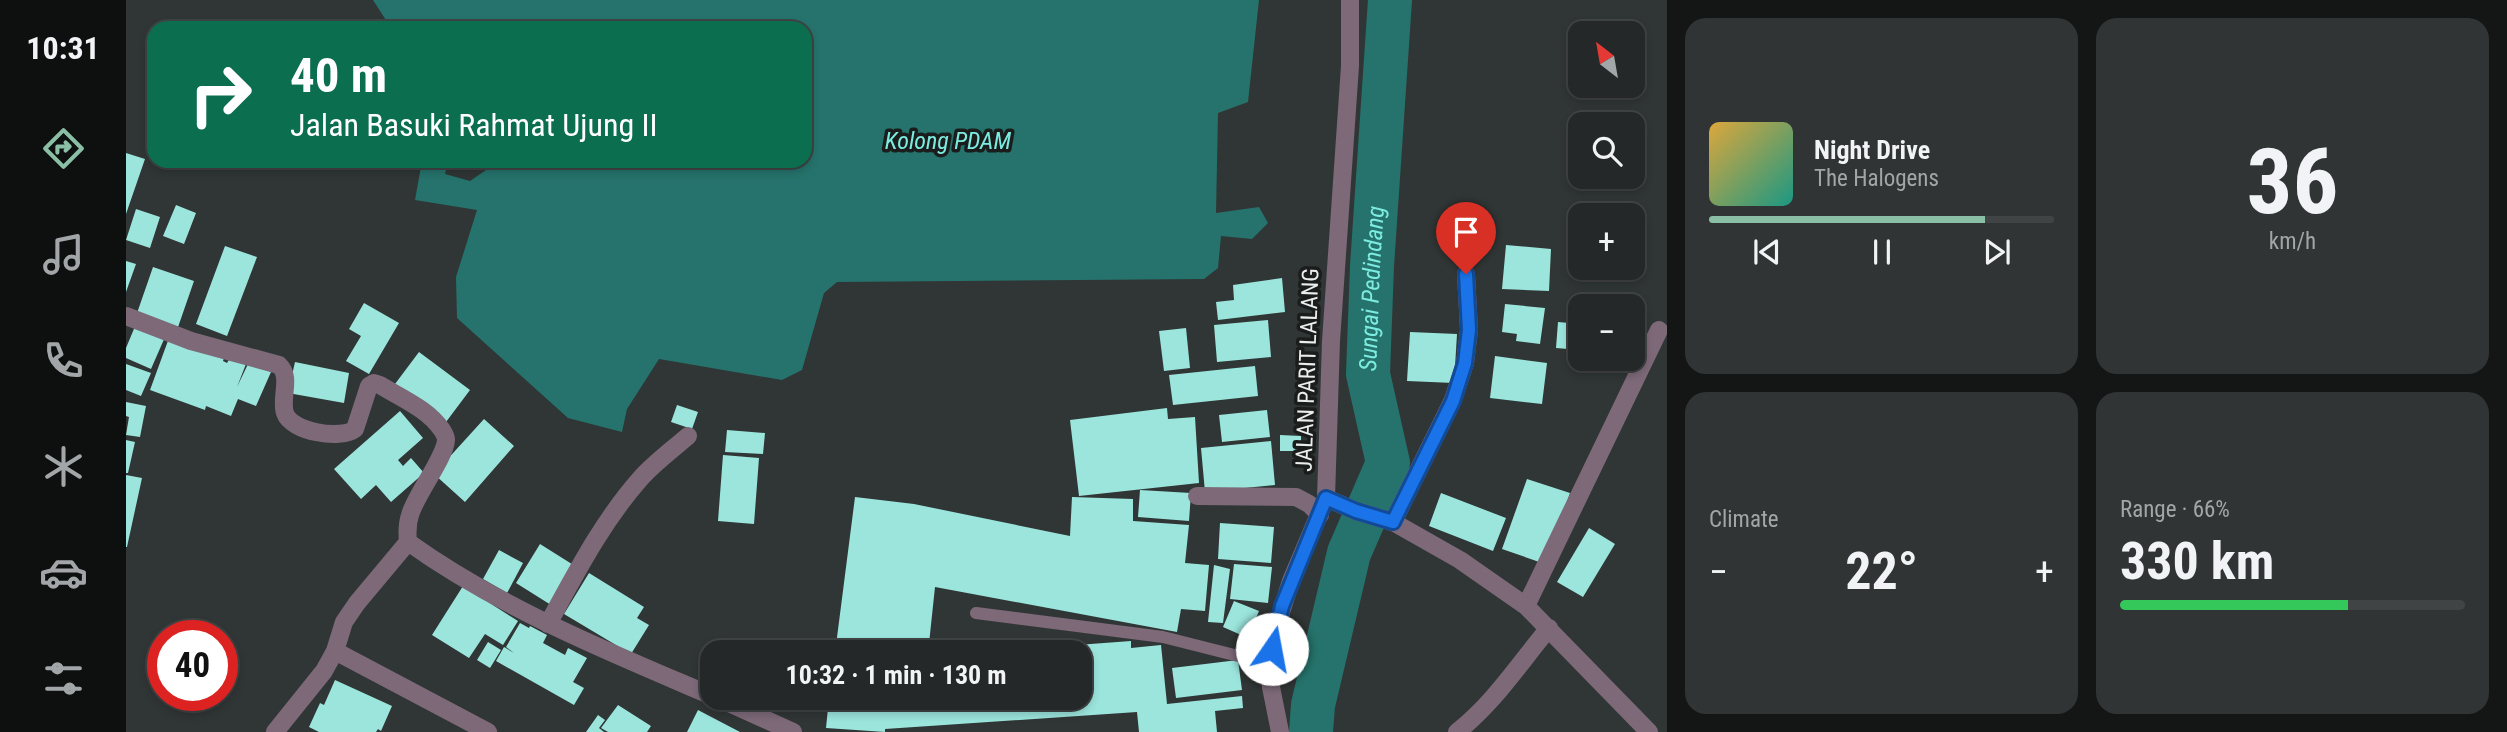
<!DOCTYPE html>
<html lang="en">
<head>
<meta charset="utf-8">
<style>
	:root { --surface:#242828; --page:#303434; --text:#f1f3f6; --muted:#a3a6a8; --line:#414445; --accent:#8abfa5 }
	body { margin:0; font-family:"Roboto Condensed",sans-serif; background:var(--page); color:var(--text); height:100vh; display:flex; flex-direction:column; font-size:26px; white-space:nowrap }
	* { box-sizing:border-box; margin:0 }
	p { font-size:23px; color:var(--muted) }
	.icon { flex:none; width:38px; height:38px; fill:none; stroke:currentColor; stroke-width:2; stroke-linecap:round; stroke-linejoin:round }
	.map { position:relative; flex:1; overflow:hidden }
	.sheet { display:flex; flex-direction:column; gap:18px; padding:18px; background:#141616; width:840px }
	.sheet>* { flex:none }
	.banner { position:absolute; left:21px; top:21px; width:665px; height:147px; border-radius:21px; box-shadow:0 4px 10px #0003,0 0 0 2px var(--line); background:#0b6e4f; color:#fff; overflow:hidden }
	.needle { width:46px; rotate:329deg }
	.controls { position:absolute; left:1442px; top:21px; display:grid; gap:14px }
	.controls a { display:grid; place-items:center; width:77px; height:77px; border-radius:14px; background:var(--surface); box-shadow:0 4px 10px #0003,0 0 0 2px var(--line); font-size:35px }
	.speed { position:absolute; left:21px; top:620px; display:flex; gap:14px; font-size:35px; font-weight:700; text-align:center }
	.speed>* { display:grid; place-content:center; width:91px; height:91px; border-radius:50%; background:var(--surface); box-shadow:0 4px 10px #0003,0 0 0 2px var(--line); line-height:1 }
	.speed .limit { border:10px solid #d22; background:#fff; color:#111 }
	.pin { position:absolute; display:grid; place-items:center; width:60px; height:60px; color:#fff; margin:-72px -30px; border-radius:50% 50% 50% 0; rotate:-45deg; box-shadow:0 0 7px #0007 }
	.pin .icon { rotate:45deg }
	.me { position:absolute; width:77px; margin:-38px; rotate:12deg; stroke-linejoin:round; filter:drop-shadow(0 0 5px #0008) }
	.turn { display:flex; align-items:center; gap:24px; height:147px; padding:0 28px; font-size:32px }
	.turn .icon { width:91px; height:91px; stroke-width:2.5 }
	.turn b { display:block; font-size:49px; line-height:60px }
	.big { font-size:52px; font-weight:700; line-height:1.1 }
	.sheet .tile { flex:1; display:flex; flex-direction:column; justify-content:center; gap:10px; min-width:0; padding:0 24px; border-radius:21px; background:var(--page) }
	.sheet .dial { align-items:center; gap:0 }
	.dial b { font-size:91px; line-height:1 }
	.song { display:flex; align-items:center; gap:21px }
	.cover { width:84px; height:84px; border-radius:10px; background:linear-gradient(135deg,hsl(40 70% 55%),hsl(170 70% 35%)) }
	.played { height:7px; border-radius:4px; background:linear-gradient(90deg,var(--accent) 80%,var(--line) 80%) }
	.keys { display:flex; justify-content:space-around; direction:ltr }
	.heat { display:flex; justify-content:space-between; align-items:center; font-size:38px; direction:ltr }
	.charge { height:10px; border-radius:5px; background:linear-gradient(90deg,#34c759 66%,var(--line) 0) }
	.sheet .tiles { flex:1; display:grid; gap:18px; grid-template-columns:repeat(2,1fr) }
	.trip { position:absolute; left:574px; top:640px; width:392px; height:70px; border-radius:21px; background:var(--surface); box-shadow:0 4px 10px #0003,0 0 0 2px var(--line); font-weight:700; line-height:70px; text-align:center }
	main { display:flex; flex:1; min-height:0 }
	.menu { display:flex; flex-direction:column; width:126px; justify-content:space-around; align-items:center; background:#0e1010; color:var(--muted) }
	.menu .icon { width:49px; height:49px }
	.menu .active { color:var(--accent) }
	.menu b { font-size:32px; color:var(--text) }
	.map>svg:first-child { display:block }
	.water { fill:#25736c }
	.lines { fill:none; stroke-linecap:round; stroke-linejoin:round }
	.river { stroke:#25736c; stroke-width:44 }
	.building { fill:#9be5dd }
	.service { stroke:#7d6978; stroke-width:12 }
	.minor { stroke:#7d6978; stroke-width:18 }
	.tertiary { stroke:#7d6978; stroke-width:18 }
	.route-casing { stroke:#114b97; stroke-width:18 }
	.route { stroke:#1a73e8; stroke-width:12 }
	.labels { text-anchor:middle; stroke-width:7; stroke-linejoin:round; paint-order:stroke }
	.street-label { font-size:23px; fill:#eaeeed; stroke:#1a1d1c }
	.water-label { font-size:24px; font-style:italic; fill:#7cece1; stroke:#1a1d1c }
</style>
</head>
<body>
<main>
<nav class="menu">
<b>10:31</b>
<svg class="icon active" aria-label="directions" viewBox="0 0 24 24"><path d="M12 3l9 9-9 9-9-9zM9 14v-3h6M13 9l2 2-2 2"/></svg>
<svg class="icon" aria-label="music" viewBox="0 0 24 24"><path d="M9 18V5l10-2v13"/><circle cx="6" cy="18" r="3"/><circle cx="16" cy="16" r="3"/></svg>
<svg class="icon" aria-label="phone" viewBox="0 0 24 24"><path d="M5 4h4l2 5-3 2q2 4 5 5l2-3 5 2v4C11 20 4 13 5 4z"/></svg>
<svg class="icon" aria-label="climate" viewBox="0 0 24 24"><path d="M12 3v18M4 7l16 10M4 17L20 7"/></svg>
<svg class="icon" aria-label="car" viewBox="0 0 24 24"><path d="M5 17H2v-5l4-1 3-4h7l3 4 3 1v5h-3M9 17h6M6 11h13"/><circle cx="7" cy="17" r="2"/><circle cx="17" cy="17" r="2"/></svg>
<svg class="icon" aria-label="filters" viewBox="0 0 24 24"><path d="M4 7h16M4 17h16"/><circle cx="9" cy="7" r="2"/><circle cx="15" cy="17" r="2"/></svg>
</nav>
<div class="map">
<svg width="1541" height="732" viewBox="0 0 1541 732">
	<rect width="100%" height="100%" fill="#303635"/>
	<path class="water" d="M 247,0 L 1133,0 L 1122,102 L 1092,113 L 1090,213 L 1133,207 L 1142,223 L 1126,239 L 1095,236 L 1092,268 L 1078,279 L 711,282 L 698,293 L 676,370 L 656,380 L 533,359 L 501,409 L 496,432 L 442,418 L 331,318 L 330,277 L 351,210 L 289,200 L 296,161 L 322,161 L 319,174 L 344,181 L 363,168 L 358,161 L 679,161 L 679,28 L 265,28 Z"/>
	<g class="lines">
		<path class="river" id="s1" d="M 1185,732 L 1187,705 L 1223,553 L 1262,463 L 1242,374 L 1246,266 L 1264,0"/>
	</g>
	<path class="building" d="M 0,153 L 19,159 L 0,214 Z
		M 50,205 L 70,213 L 58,244 L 37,236 Z
		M 10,209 L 34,217 L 24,248 L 0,240 Z
		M 1380,245 L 1425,249 L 1423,291 L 1376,289 Z
		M 99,246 L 131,257 L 101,336 L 70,324 Z
		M 0,261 L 10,264 L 0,292 Z
		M 27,267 L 68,281 L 51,330 L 10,316 Z
		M 1156,278 L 1159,312 L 1092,320 L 1090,302 L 1108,300 L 1107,285 Z
		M 238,303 L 273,323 L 243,374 L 220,361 L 235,336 L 223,329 Z
		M 1379,304 L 1419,308 L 1414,344 L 1390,341 L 1391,334 L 1376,332 Z
		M 1142,320 L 1145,357 L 1091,362 L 1088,325 Z
		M 1432,322 L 1454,324 L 1454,350 L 1430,348 Z
		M 10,324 L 39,337 L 25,369 L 0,358 L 0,348 Z
		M 1060,328 L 1064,368 L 1038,371 L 1033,331 Z
		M 1284,332 L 1331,334 L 1328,383 L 1281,381 Z
		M 43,338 L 98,358 L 97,361 L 101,363 L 104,358 L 120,364 L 111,387 L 123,362 L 145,372 L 130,406 L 112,399 L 105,416 L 80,406 L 79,410 L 24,390 Z
		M 293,352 L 344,390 L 320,422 L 269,384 Z
		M 1369,356 L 1421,363 L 1416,404 L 1364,398 Z
		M 169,362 L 223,373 L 218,403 L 162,393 Z
		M 0,364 L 25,373 L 15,396 L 0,390 Z
		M 1129,366 L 1132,396 L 1047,405 L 1043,375 Z
		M 0,402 L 20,406 L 14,437 L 0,435 L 3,417 L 0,416 Z
		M 551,405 L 572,412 L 566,429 L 545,422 Z
		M 1041,408 L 1042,419 L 1069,417 L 1073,483 L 953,496 L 944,420 Z
		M 1141,410 L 1144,437 L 1096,442 L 1093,415 Z
		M 274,411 L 297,438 L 272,460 L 277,466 L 285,458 L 298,473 L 265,502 L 250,485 L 235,499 L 208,469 Z
		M 358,419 L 388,446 L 339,502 L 308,474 Z
		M 601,430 L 639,433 L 637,454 L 599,452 Z
		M 1154,435 L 1175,436 L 1175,451 L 1154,451 Z
		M 0,440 L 9,442 L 2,473 L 0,473 Z
		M 1145,441 L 1149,485 L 1079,492 L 1075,448 Z
		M 597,455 L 633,458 L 628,524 L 592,521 Z
		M 0,475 L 16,478 L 1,547 L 0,547 Z
		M 1401,479 L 1444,493 L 1419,564 L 1376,549 Z
		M 1014,490 L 1065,493 L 1063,521 L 1012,517 Z
		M 1315,493 L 1380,518 L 1367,551 L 1303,526 Z
		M 729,497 L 788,504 L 944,536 L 946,497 L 1007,499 L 1007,521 L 1063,525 L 1059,563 L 1083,565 L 1079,611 L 1055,609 L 1051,632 L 809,587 L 802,653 L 709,653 Z
		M 1094,523 L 1148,527 L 1145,563 L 1092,559 Z
		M 1463,528 L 1489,544 L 1457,597 L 1431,582 Z
		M 414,544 L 449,566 L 425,605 L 390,583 Z
		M 373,550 L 397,563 L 381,593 L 357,579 Z
		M 1108,564 L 1146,567 L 1142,603 L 1104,599 Z
		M 1088,565 L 1104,569 L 1097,623 L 1082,622 Z
		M 463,573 L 518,607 L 511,618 L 523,625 L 505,654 L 438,614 Z
		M 337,586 L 392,621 L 377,645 L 359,634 L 343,658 L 306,635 Z
		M 1108,601 L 1133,611 L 1122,638 L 1097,627 Z
		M 394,623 L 403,628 L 404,626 L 421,635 L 417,643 L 439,655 L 442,648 L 461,658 L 447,682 L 458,688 L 448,705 L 370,661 L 378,647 L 388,653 L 380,647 Z
		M 1005,641 L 1005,648 L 1035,645 L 1041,704 L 1116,696 L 1117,708 L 1089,711 L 1091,732 L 1013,732 L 1011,712 L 759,729 L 759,732 L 700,728 L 703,698 L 954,698 L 954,653 L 870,653 L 870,651 Z
		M 362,642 L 375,650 L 364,668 L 351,660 Z
		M 1112,660 L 1116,690 L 1050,698 L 1046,668 Z
		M 209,680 L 266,706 L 255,731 L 252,729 L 250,732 L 193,732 L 183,727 L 194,703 L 198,705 Z
		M 492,705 L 525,726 L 521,732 L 482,732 L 475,728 Z
		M 572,710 L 614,732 L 561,732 Z
		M 472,715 L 479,720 L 473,728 L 478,732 L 460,732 Z"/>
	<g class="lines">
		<path class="service" d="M 850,613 L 1037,637 L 1144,664"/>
		<path class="minor" d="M 0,316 L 65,341 L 153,365 C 166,377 154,398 159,413 C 165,432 215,440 229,429 L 243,386 L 248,383 L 254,385 C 275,398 302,409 316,430 C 318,433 320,437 320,440 C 319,458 290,494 284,515 C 281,524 281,532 282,542
			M 1071,496 L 1170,497 L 1183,504 L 1194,515
			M 1200,498 L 1230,511 L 1267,522 L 1334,560 L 1400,606 L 1523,732
			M 1267,522 L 1327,400 L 1339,363 L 1343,330 L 1340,274
			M 1400,606 L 1533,330
			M 422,624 C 449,575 476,522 514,479 C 528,463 546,450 562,436
			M 209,651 L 362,732
			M 592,698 L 667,732
			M 149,732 L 198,671 L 209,651 L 218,622 L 231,603 L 282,542 C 374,608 483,652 586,696
			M 1331,732 C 1368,703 1393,664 1423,628"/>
		<path class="tertiary" d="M 1154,732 L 1145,687 L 1144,664 L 1148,634 L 1165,581 L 1200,498 L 1205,341 L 1224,66 L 1224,0"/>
	</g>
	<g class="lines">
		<g class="route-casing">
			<path id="route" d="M 1146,649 L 1156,606 L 1200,498 L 1230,511 L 1267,522 L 1327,401 L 1339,363 L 1343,330 L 1340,274"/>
		</g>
		<use href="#route" class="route"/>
	</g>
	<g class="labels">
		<g class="street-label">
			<text transform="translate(1181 370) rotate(-88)" y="8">JALAN PARIT LALANG</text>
		</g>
		<g class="water-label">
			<text x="822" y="149">Kolong PDAM</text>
			<text dy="8" stroke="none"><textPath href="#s1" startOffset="458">Sungai Pedindang</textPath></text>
		</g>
	</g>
</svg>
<div class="controls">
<a><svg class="needle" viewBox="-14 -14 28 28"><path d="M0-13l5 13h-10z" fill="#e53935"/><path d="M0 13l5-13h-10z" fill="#a3a6a8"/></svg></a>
<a><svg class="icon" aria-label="search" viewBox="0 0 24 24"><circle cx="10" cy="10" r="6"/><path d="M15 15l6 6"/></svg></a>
<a>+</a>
<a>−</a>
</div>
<div class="speed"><div class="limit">40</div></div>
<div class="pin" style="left:1340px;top:274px;background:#d93025"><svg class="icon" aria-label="arrive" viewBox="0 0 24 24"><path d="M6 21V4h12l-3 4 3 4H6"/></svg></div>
<svg class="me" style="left:1146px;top:649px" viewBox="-20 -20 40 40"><circle r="19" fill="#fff"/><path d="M0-13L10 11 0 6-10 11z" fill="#1a73e8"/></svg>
<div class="trip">10:32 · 1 min · 130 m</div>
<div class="banner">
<div class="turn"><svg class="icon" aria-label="right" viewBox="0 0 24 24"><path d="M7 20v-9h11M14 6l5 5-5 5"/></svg><div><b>40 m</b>Jalan Basuki Rahmat Ujung II</div></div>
</div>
</div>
<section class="sheet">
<div class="tiles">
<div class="tile">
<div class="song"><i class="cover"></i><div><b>Night Drive</b><p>The Halogens</p></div></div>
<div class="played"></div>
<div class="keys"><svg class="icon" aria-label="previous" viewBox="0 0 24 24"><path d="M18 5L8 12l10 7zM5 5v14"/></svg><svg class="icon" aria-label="pause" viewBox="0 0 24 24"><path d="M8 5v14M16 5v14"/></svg><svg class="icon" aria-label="next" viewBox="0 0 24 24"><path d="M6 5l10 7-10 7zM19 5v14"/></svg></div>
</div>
<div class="tile dial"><b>36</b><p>km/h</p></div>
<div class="tile"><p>Climate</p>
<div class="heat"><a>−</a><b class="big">22°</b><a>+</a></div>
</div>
<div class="tile"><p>Range · 66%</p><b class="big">330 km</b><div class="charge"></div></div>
</div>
</section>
</main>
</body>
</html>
